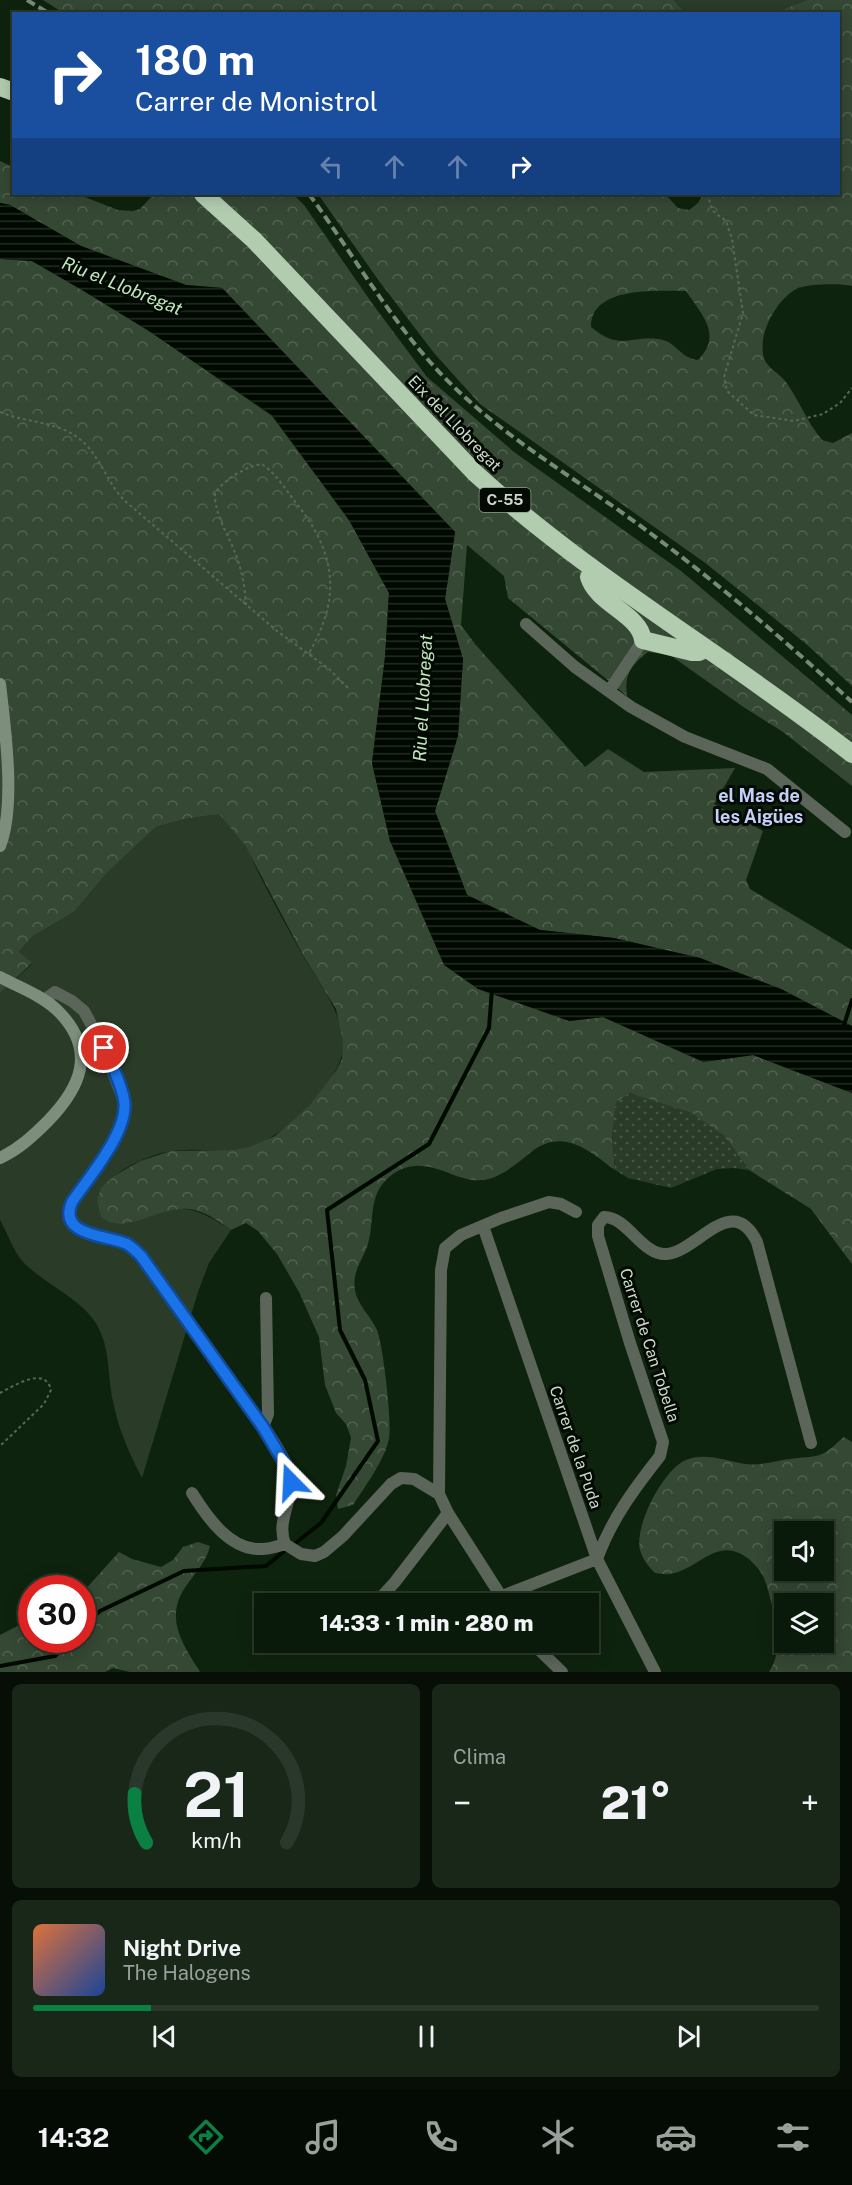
<!DOCTYPE html>
<html lang="es">
<head>
<meta charset="utf-8">
<style>
	:root { --surface:#0a1a0a; --page:#182718; --text:#f1f3f6; --muted:#99a19c; --line:#2a382b; --accent:#0b8043 }
	body { margin:0; font-family:"Public Sans",sans-serif; background:var(--page); color:var(--text); height:100vh; display:flex; flex-direction:column; font-size:22px; white-space:nowrap }
	* { box-sizing:border-box; margin:0 }
	p { font-size:20px; color:var(--muted) }
	.icon { flex:none; width:33px; height:33px; fill:none; stroke:currentColor; stroke-width:2; stroke-linecap:round; stroke-linejoin:round }
	.map { position:relative; height:1672px; overflow:hidden }
	.sheet { display:flex; flex-direction:column; gap:12px; padding:12px; background:#060e06; flex:1 }
	.sheet>* { flex:none }
	.hud { position:absolute; left:12px; top:12px; width:828px; height:183px; border-radius:0px; box-shadow:0 3px 15px #0003,0 0 0 2px var(--line); background:#1a4fa0; color:#fff; overflow:hidden }
	.tools { position:absolute; left:774px; top:1521px; display:grid; gap:12px }
	.tools a { display:grid; place-items:center; width:60px; height:60px; border-radius:0px; background:var(--surface); box-shadow:0 3px 15px #0003,0 0 0 2px var(--line); font-size:30px }
	.speed { position:absolute; left:18px; top:1575px; display:flex; gap:12px; font-size:30px; font-weight:700; text-align:center }
	.speed>* { display:grid; place-content:center; width:78px; height:78px; border-radius:50%; background:var(--surface); box-shadow:0 3px 15px #0003,0 0 0 2px var(--line); line-height:1 }
	.speed .limit { border:9px solid #d22; background:#fff; color:#111 }
	.pin { position:absolute; display:grid; place-items:center; width:51px; height:51px; color:#fff; margin:-26px; border:3px solid #fff; border-radius:50%; box-shadow:0 2px 6px #0007 }
	.me { position:absolute; width:66px; margin:-33px; rotate:339deg; stroke-linejoin:round; filter:drop-shadow(0 0 4px #0008) }
	.turn { display:flex; align-items:center; gap:21px; height:126px; padding:0 24px; font-size:27px }
	.turn .icon { width:78px; height:78px; stroke-width:2.5 }
	.turn b { display:block; font-size:42px; line-height:51px }
	.lanes { display:flex; align-items:center; height:57px; padding:0 24px; background:#0003; justify-content:center; gap:30px; direction:ltr }
	.lanes .off { opacity:.35 }
	.big { font-size:45px; font-weight:800; line-height:1.1 }
	.sheet .widget { flex:1; display:flex; flex-direction:column; justify-content:center; gap:9px; min-width:0; padding:0 21px; border-radius:9px; background:var(--page) }
	.sheet .dial { align-items:center; gap:0 }
	.dial svg { height:156px; overflow:visible; fill:none; stroke:var(--line); stroke-width:7; stroke-linecap:round; text-anchor:middle }
	.dial text { fill:var(--text); stroke:none }
	.song { display:flex; align-items:center; gap:18px }
	.cover { width:72px; height:72px; border-radius:9px; background:linear-gradient(135deg,hsl(20 70% 55%),hsl(220 70% 35%)) }
	.played { height:6px; border-radius:3px; background:linear-gradient(90deg,var(--accent) 15%,var(--line) 15%) }
	.keys { display:flex; justify-content:space-around; direction:ltr }
	.heat { display:flex; justify-content:space-between; align-items:center; font-size:33px; direction:ltr }
	.sheet .tiles { flex:1; display:grid; gap:12px; grid-template-columns:1fr 1fr }
	.widget:last-child { grid-column:span 2 }
	.trip { position:absolute; left:254px; top:1593px; width:345px; height:60px; border-radius:0px; background:var(--surface); box-shadow:0 3px 15px #0003,0 0 0 2px var(--line); font-weight:800; line-height:60px; text-align:center }
	.dock { display:flex; height:96px; justify-content:space-around; align-items:center; background:#040a04; color:var(--muted) }
	.dock .icon { width:42px; height:42px }
	.dock .selected { color:var(--accent) }
	.dock b { font-size:27px; color:var(--text) }
	.map>svg:first-child { display:block }
	.green { fill:#2a3b28 }
	.forest { fill:url(#forest-crowns); fill-rule:evenodd }
	.garden { fill:url(#garden-dots) }
	.water { fill:url(#water-rules) }
	.lines { fill:none; stroke-linecap:round; stroke-linejoin:round }
	.stream { stroke:#000900; stroke-width:4 }
	.path { stroke:#576955; stroke-width:2; stroke-dasharray:3 3; stroke-linecap:butt }
	.street { stroke:#5b655a; stroke-width:12 }
	.secondary { stroke:#7e8e7c; stroke-width:12 }
	.highway { stroke:#b2ccaf; stroke-width:18 }
	.rail { stroke:#798977; stroke-width:4; stroke-dasharray:9 4.5; stroke-linecap:butt }
	.route-casing { stroke:#114b97; stroke-width:15 }
	.route { stroke:#1a73e8; stroke-width:10 }
	.labels { text-anchor:middle; stroke-width:6; stroke-linejoin:round; paint-order:stroke }
	.shield { fill:#030a03; stroke:#909b8e; stroke-width:1.5 }
	.shield-label { font-size:15px; font-weight:bold; fill:#ccd9ca }
	.street-label { font-size:16px; fill:#ccd9ca; stroke:#030a03 }
	.water-label { font-size:18px; font-style:italic; fill:#c1e8bd; stroke:#030a03 }
	.neighbourhood-label { font-size:18px; font-weight:bold; fill:#c5cffa; stroke:#030a03 }
</style>
</head>
<body>
<div class="map">
<svg width="852" height="1672" viewBox="0 0 852 1672">
	<defs>
		<pattern id="forest-crowns" width="20" height="18" patternUnits="userSpaceOnUse" patternTransform="scale(1.5)"><rect width="20" height="18" fill="#354834"/><path d="M2 6a3 3 0 1 1 6 0M12 15a3 3 0 1 1 6 0" fill="none" stroke="#516250"/></pattern>
		<pattern id="garden-dots" width="8" height="8" patternUnits="userSpaceOnUse" patternTransform="scale(1.5)"><rect width="8" height="8" fill="#2a3b28"/><path d="M2 2h.1M6 6h.1" fill="none" stroke="#485746" stroke-width="1.8" stroke-linecap="round"/></pattern>
		<pattern id="water-rules" width="6" height="5" patternUnits="userSpaceOnUse" patternTransform="scale(1.5)"><rect width="6" height="5" fill="#000900"/><path d="M0 2.5h6" fill="none" stroke="#242c24"/></pattern>
	</defs>
	<rect width="100%" height="100%" fill="#0e230d"/>
	<path class="green" d="M 674,0 L 807,0 L 774,14 L 685,13 Z
		M 219,814 C 228,824 237,834 245,845 C 251,854 254,864 259,874 C 273,901 287,928 302,954 C 318,982 339,1006 343,1040 C 348,1077 284,1138 250,1147 C 229,1153 207,1149 186,1150 C 159,1150 136,1161 114,1176 L 129,1223 C 178,1205 186,1201 231,1230 L 209,1263 L 198,1292 L 142,1478 C 129,1453 118,1428 113,1401 C 107,1375 111,1350 97,1325 C 83,1300 45,1284 24,1263 C 13,1251 8,1234 0,1220 L 0,993 L 32,964 L 19,952 L 33,936 L 74,912 L 107,873 L 156,827 L 185,819 Z"/>
	<path class="forest" d="M 43,0 L 674,0 L 685,13 L 65,14 Z
		M 807,0 L 852,0 L 852,286 C 841,283 808,284 798,288 C 776,299 757,335 764,358 C 767,368 780,374 786,382 C 799,400 807,422 822,440 L 833,443 L 852,433 L 852,686 L 805,643 L 704,562 L 480,404 L 434,353 L 379,281 L 318,194 L 665,194 L 678,208 L 689,210 L 698,203 L 703,194 L 838,194 L 838,14 L 774,13 ZM 686,291 C 702,315 723,335 698,360 C 679,358 677,341 658,339 C 628,336 620,351 591,327 C 591,286 656,291 686,291 Z
		M 0,161 L 13,167 L 14,194 L 77,194 L 118,210 L 133,211 L 140,209 L 154,194 L 293,194 L 304,205 L 374,306 L 427,377 L 514,452 L 681,571 L 852,715 L 852,786 L 783,732 L 742,706 L 670,655 L 648,652 C 631,665 624,674 627,696 L 508,598 L 504,576 L 467,545 L 461,625 L 475,644 L 585,767 L 608,749 L 644,772 L 735,768 L 714,804 L 763,831 L 746,880 L 750,889 L 852,950 L 852,1026 L 781,989 L 700,958 L 614,938 L 540,930 L 467,895 L 435,811 L 458,735 L 463,659 L 445,599 L 455,532 L 222,288 L 186,285 L 81,246 L 10,205 L 0,203 Z
		M 0,259 L 32,261 L 82,290 L 149,331 L 272,416 L 349,520 L 389,593 L 385,657 L 372,763 L 390,841 L 569,1021 L 603,1017 L 703,1062 L 753,1055 L 852,1093 L 852,1264 L 811,1209 L 749,1170 L 723,1135 L 630,1093 L 612,1135 L 615,1170 C 589,1151 564,1127 531,1152 C 519,1162 505,1174 489,1179 C 459,1187 434,1156 402,1169 C 394,1172 386,1179 381,1186 C 369,1203 374,1228 367,1247 C 361,1262 352,1273 355,1290 C 357,1305 371,1316 377,1330 C 383,1345 392,1421 389,1438 C 386,1458 364,1488 353,1505 L 338,1509 L 336,1495 L 346,1466 L 351,1438 L 346,1424 L 336,1413 L 325,1385 L 319,1337 L 299,1292 L 277,1254 L 258,1231 L 246,1223 L 231,1230 C 218,1221 204,1210 188,1209 C 162,1207 135,1228 113,1223 C 109,1222 104,1219 101,1217 L 97,1201 L 101,1188 L 114,1176 L 140,1161 L 171,1151 L 233,1150 L 249,1147 L 275,1136 L 309,1106 L 336,1071 L 342,1059 L 343,1041 L 336,1009 L 303,955 L 245,845 L 219,814 L 185,819 L 156,827 L 107,873 L 74,912 L 33,936 L 19,952 L 32,963 L 0,993 Z
		M 844,1437 L 852,1442 L 852,1672 L 769,1672 C 782,1651 780,1628 772,1605 C 769,1596 768,1587 764,1578 C 761,1571 755,1565 750,1560 C 717,1533 700,1570 669,1574 C 665,1575 659,1573 655,1573 C 648,1566 643,1560 640,1550 C 634,1527 663,1469 686,1460 C 705,1452 726,1461 745,1464 C 761,1466 774,1461 790,1459 C 800,1457 813,1458 822,1454 C 830,1451 837,1442 844,1437 ZM 784,1532 L 824,1532 L 824,1570 L 784,1570 ZM 784,1604 L 824,1604 L 824,1642 L 784,1642 Z
		M 198,1542 L 210,1546 C 206,1562 196,1572 186,1586 C 164,1618 182,1643 200,1672 L 130,1672 L 113,1668 L 105,1672 L 0,1672 L 0,1635 L 31,1619 L 32,1640 L 82,1640 L 83,1592 L 119,1552 L 132,1559 L 161,1567 L 173,1560 L 183,1547 Z"/>
	<path class="garden" d="M 630,1093 L 692,1113 L 723,1135 L 749,1170 L 733,1168 L 717,1169 L 671,1188 L 628,1178 L 615,1170 L 612,1135 L 616,1102 Z"/>
	<path class="water" d="M 0,203 L 10,205 L 81,246 L 186,285 L 222,288 L 455,532 L 445,599 L 463,659 L 458,736 L 435,811 L 467,895 L 540,930 L 614,938 L 700,958 L 781,989 L 852,1026 L 852,1093 L 753,1055 L 704,1062 L 603,1017 L 569,1021 L 478,989 L 444,965 L 390,841 L 372,763 L 385,657 L 389,593 L 349,520 L 272,415 L 149,331 L 82,290 L 32,261 L 0,259 Z"/>
	<g class="lines">
		<path class="stream" d="M 844,1025 L 852,1000
			M 293,1545 L 321,1523 L 378,1441 L 365,1380 L 340,1330 L 327,1210 L 429,1144 L 489,1028 L 492,989
			M 82,1628 L 100,1611 L 184,1571 L 266,1566 L 287,1549
			M 0,1666 L 55,1656 L 71,1640"/>
		<path class="path" d="M 707,194 L 713,211 L 726,221 L 732,239 L 743,313 L 724,377 L 727,391 L 754,415 L 794,421 L 823,414 L 840,403 L 852,388
			M 0,412 C 26,423 60,421 82,441 C 101,458 107,483 125,501 L 277,631 L 329,669 L 350,690
			M 246,605 C 245,587 242,571 236,555 C 229,536 214,514 215,493 C 224,480 246,466 262,464 C 275,473 284,487 293,499 C 335,550 343,595 309,653
			M 0,1393 C 14,1386 45,1365 51,1390 L 44,1404 L 0,1446"/>
		<path class="street" d="M 526,624 L 575,667 L 631,707 L 685,737 L 767,769 L 845,832
			M 609,691 L 643,640
			M 44,1000 L 55,992 L 72,1001 L 84,1011 L 104,1048 L 124,1102 L 125,1114 L 116,1138 L 69,1208 C 73,1242 103,1233 126,1244 C 132,1246 137,1252 142,1256 C 175,1302 208,1348 240,1394 C 257,1419 279,1444 289,1472 C 297,1497 275,1519 285,1544 L 301,1554 L 315,1556 L 324,1552 L 343,1536 L 391,1484 L 401,1478 L 414,1479 L 439,1494 L 448,1513 L 506,1604
			M 483,1226 L 597,1559 L 655,1672
			M 263,1427 L 268,1414 L 266,1298
			M 192,1493 C 207,1517 230,1551 262,1549 C 270,1549 278,1546 285,1544
			M 439,1494 L 441,1270 L 445,1248 L 461,1235 L 501,1218 L 549,1202 L 561,1204 L 576,1212
			M 502,1596 L 597,1559 C 611,1520 634,1489 660,1456 L 663,1442 L 630,1343 L 598,1236 L 598,1225 L 604,1217 C 628,1217 642,1256 667,1254 C 698,1251 732,1191 757,1242 L 811,1443
			M 375,1604 L 395,1582 L 448,1513
			M 531,1642 L 562,1672"/>
		<path class="secondary" d="M 0,684 C 5,728 16,805 0,846
			M 0,977 C 20,988 44,996 60,1013 C 97,1052 80,1088 48,1121 C 33,1136 19,1149 0,1158"/>
		<path class="highway" d="M 0,87 L 14,92
			M 203,194 L 254,240 L 475,473 C 591,579 729,657 852,754
			M 594,570 L 589,577 C 597,604 640,614 643,640 L 692,652 L 699,652 L 705,649"/>
		<path class="rail" d="M 27,0 L 50,14
			M 309,194 C 356,258 396,331 453,386 C 504,436 566,473 624,514 C 705,572 779,635 852,702"/>
	</g>
	<g class="lines">
		<g class="route-casing">
			<path id="route" d="M 104,1048 C 111,1064 121,1082 124,1100 C 130,1130 88,1178 72,1202 C 57,1237 109,1235 127,1244 C 132,1247 137,1252 141,1256 L 263,1427 L 285,1464 L 291,1482"/>
		</g>
		<use href="#route" class="route"/>
	</g>
	<g class="labels">
		<rect class="shield" x="479.5" y="488" width="51" height="24" rx="4.5"/>
		<g class="shield-label">
			<text x="505" y="505">C-55</text>
		</g>
		<g class="street-label">
			<text transform="translate(455 423) rotate(46)" y="6">Eix del Llobregat</text>
			<text transform="translate(650 1345) rotate(72)" y="6">Carrer de Can Tobella</text>
			<text transform="translate(576 1447) rotate(71)" y="6">Carrer de la Puda</text>
		</g>
		<g class="water-label">
			<text transform="translate(122 286) rotate(22)" y="6">Riu el Llobregat</text>
			<text transform="translate(423 698) rotate(-87)" y="6">Riu el Llobregat</text>
		</g>
		<g class="neighbourhood-label">
			<text x="759" y="802">el Mas de<tspan x="759" dy="21">les Aigües</tspan></text>
		</g>
	</g>
</svg>
<div class="tools">
<a><svg class="icon" aria-label="sound" viewBox="0 0 24 24"><path d="M4 9h4l5-4v14l-5-4H4zM17 9q2 3 0 6"/></svg></a>
<a><svg class="icon" aria-label="layers" viewBox="0 0 24 24"><path d="M12 4l9 5-9 5-9-5zM3 14l9 5 9-5"/></svg></a>
</div>
<div class="speed"><div class="limit">30</div></div>
<div class="pin" style="left:104px;top:1048px;background:#d93025"><svg class="icon" aria-label="arrive" viewBox="0 0 24 24"><path d="M6 21V4h12l-3 4 3 4H6"/></svg></div>
<svg class="me" style="left:291px;top:1482px" viewBox="-20 -20 40 40"><path d="M0-17L14 15 0 8-14 15z" fill="#1a73e8" stroke="#fff" stroke-width="4"/></svg>
<div class="trip">14:33 · 1 min · 280 m</div>
<div class="hud">
<div class="turn"><svg class="icon" aria-label="right" viewBox="0 0 24 24"><path d="M7 20v-9h11M14 6l5 5-5 5"/></svg><div><b>180 m</b>Carrer de Monistrol</div></div>
<div class="lanes"><svg class="icon off" aria-label="left" viewBox="0 0 24 24"><path d="M17 20v-9H6M10 6l-5 5 5 5"/></svg><svg class="icon off" aria-label="ahead" viewBox="0 0 24 24"><path d="M12 20V5M6 11l6-6 6 6"/></svg><svg class="icon off" aria-label="ahead" viewBox="0 0 24 24"><path d="M12 20V5M6 11l6-6 6 6"/></svg><svg class="icon" aria-label="right" viewBox="0 0 24 24"><path d="M7 20v-9h11M14 6l5 5-5 5"/></svg></div>
</div>
</div>
<section class="sheet">
<div class="tiles">
<div class="widget dial"><svg viewBox="0 0 100 80">
<path d="M14 69A42 42 0 1 1 86 69"/>
<path d="M14 69A42 42 0 0 1 8 44" stroke="#0b8043"/>
<text x="50" y="56" font-size="32" font-weight="700">21</text>
<text x="50" y="72" font-size="11">km/h</text>
</svg></div>
<div class="widget"><p>Clima</p>
<div class="heat"><a>−</a><b class="big">21°</b><a>+</a></div>
</div>
<div class="widget">
<div class="song"><i class="cover"></i><div><b>Night Drive</b><p>The Halogens</p></div></div>
<div class="played"></div>
<div class="keys"><svg class="icon" aria-label="previous" viewBox="0 0 24 24"><path d="M18 5L8 12l10 7zM5 5v14"/></svg><svg class="icon" aria-label="pause" viewBox="0 0 24 24"><path d="M8 5v14M16 5v14"/></svg><svg class="icon" aria-label="next" viewBox="0 0 24 24"><path d="M6 5l10 7-10 7zM19 5v14"/></svg></div>
</div>
</div>
</section>
<nav class="dock">
<b>14:32</b>
<svg class="icon selected" aria-label="directions" viewBox="0 0 24 24"><path d="M12 3l9 9-9 9-9-9zM9 14v-3h6M13 9l2 2-2 2"/></svg>
<svg class="icon" aria-label="music" viewBox="0 0 24 24"><path d="M9 18V5l10-2v13"/><circle cx="6" cy="18" r="3"/><circle cx="16" cy="16" r="3"/></svg>
<svg class="icon" aria-label="phone" viewBox="0 0 24 24"><path d="M5 4h4l2 5-3 2q2 4 5 5l2-3 5 2v4C11 20 4 13 5 4z"/></svg>
<svg class="icon" aria-label="climate" viewBox="0 0 24 24"><path d="M12 3v18M4 7l16 10M4 17L20 7"/></svg>
<svg class="icon" aria-label="car" viewBox="0 0 24 24"><path d="M5 17H2v-5l4-1 3-4h7l3 4 3 1v5h-3M9 17h6M6 11h13"/><circle cx="7" cy="17" r="2"/><circle cx="17" cy="17" r="2"/></svg>
<svg class="icon" aria-label="filters" viewBox="0 0 24 24"><path d="M4 7h16M4 17h16"/><circle cx="9" cy="7" r="2"/><circle cx="15" cy="17" r="2"/></svg>
</nav>
</body>
</html>
